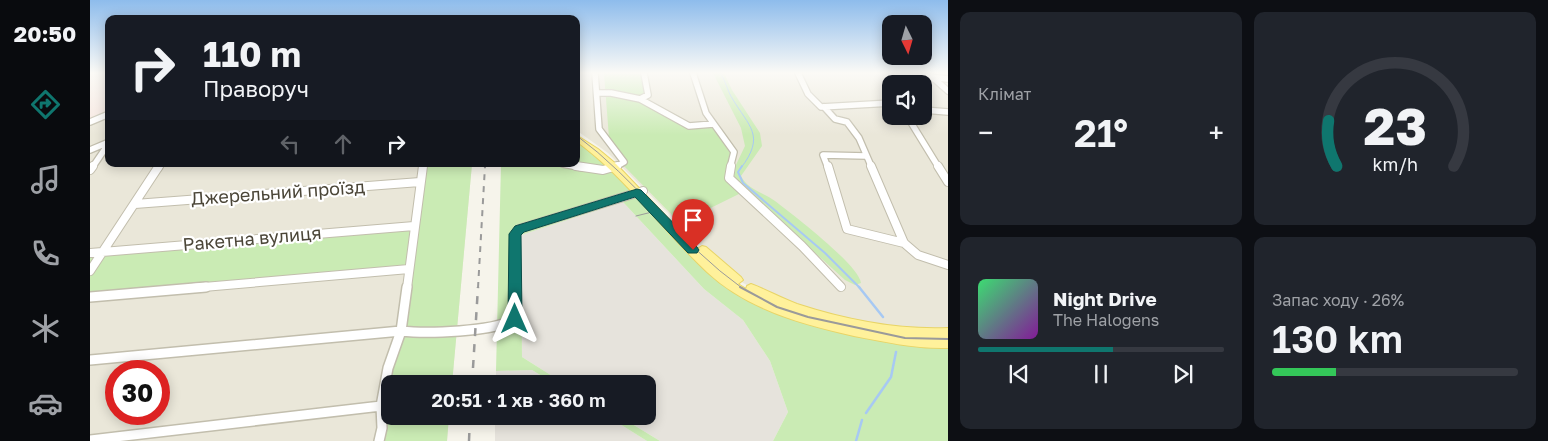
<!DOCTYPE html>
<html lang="uk">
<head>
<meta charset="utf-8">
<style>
	:root { --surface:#171b24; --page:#20242c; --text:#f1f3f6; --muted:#9ea1a6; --line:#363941; --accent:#0f766e }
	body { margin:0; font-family:"Golos Text",sans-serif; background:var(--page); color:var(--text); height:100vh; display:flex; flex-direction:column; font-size:19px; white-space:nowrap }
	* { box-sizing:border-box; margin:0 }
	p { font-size:16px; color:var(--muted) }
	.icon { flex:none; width:28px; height:28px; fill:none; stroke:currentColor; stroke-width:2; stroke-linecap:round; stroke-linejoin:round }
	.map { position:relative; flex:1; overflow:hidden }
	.side { display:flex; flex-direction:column; gap:12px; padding:12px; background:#0d0f14; width:600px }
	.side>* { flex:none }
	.hud { position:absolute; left:15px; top:15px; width:475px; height:152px; border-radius:10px; box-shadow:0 2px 12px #0003; background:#171b24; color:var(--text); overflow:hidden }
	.needle { width:32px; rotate:175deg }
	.tools { position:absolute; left:792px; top:15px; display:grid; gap:10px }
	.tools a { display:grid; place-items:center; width:50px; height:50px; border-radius:10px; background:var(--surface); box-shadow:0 2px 12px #0003; font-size:25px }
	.speed { position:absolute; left:15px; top:360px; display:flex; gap:10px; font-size:25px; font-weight:700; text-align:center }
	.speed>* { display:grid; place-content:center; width:65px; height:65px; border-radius:50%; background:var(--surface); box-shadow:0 2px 12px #0003; line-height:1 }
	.speed .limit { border:8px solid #d22; background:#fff; color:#111 }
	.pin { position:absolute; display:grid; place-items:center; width:42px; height:42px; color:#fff; margin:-51px -21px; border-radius:50% 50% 50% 0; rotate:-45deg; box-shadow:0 0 5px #0007 }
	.pin .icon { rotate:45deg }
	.me { position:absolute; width:55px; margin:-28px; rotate:0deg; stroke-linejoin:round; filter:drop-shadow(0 0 4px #0008) }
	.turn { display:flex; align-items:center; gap:18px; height:105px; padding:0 15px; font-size:22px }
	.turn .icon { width:65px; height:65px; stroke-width:2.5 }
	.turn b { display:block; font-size:35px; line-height:42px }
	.lanes { display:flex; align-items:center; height:48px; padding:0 15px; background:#0003; justify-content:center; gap:25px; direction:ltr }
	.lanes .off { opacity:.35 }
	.big { font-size:38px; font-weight:600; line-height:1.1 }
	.side .tile { flex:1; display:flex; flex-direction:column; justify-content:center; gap:8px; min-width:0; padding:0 18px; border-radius:10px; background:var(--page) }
	.side .dial { align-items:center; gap:0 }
	.dial svg { height:130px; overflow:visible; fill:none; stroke:var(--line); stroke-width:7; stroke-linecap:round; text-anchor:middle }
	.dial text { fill:var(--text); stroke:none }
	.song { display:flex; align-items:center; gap:15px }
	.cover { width:60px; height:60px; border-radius:8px; background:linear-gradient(135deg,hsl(140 70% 55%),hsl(290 70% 35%)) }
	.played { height:5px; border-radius:2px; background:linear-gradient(90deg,var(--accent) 55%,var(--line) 55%) }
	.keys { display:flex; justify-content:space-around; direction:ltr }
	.heat { display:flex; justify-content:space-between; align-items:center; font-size:28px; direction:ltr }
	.charge { height:8px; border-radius:4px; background:linear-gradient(90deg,#34c759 26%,var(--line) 0) }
	.side .tiles { flex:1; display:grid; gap:12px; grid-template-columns:repeat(2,1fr) }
	.trip { position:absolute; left:291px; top:375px; width:275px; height:50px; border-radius:10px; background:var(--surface); box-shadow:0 2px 12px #0003; font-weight:600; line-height:50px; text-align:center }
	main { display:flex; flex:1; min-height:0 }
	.menu { display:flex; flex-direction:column; width:90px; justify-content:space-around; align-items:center; background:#090b0e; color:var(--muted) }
	.menu .icon { width:35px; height:35px }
	.menu .active { color:var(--accent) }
	.menu b { font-size:22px; color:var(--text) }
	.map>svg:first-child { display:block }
	.residential { fill:#eae7d9; fill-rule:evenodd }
	.industrial { fill:#e6e3dc }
	.medical { fill:#f6e6df }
	.green { fill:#caebb4 }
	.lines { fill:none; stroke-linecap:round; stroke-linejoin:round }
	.stream-far2 { stroke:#a7c9f3; stroke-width:1 }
	.stream-far1 { stroke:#a7c9f3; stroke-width:2 }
	.stream { stroke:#a7c9f3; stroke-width:2.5 }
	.minor-far2-casing { stroke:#c2bead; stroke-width:8 }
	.minor-far1-casing { stroke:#c2bead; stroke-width:10 }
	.minor-casing { stroke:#c2bead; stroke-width:12 }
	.major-casing { stroke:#e8d467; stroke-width:2 }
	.minor-far2 { stroke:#fff; stroke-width:5.5 }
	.minor-far1 { stroke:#fff; stroke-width:8 }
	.minor { stroke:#fff; stroke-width:9 }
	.major { fill:#fff19b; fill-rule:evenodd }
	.tram-far1 { stroke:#9a9a9a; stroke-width:1 }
	.tram { stroke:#9a9a9a; stroke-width:2 }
	.rail-far2 { stroke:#9a9a9a; stroke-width:1; stroke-dasharray:5 5; stroke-linecap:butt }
	.rail-far1 { stroke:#9a9a9a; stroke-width:2; stroke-dasharray:6 6; stroke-linecap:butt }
	.rail { stroke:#9a9a9a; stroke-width:2.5; stroke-dasharray:8 8; stroke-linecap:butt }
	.route { fill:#0f766e; stroke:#0a4d48 }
	.labels { text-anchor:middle; stroke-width:4.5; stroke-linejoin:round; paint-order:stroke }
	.street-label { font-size:18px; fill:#4b4638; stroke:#fff }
</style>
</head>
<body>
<main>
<nav class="menu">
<b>20:50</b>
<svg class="icon active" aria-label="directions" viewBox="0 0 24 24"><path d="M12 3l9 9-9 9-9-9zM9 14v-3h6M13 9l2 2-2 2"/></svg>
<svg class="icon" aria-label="music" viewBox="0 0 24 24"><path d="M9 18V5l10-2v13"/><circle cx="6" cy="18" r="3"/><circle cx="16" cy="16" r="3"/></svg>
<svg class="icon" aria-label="phone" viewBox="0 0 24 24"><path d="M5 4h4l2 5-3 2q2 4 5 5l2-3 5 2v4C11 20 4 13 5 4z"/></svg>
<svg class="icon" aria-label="climate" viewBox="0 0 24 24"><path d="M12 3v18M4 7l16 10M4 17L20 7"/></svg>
<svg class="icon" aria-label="car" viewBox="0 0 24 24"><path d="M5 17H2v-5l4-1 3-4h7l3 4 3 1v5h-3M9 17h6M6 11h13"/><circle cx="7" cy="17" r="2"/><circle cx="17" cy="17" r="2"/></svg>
</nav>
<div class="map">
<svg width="858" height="441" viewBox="0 0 858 441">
	<rect width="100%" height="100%" fill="#f6f4eb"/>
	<path class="residential" d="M 0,73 L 19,73 L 19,164 L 382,164 L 362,384 L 300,384 L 300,416 L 359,416 L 357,441 L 0,441 ZM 26,371 L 69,371 L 69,414 L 26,414 Z
		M 486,73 L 858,73 L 858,330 L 811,330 L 717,310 L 662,288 L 650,281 L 630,265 L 518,153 L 486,130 ZM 801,84 L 834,84 L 834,116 L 801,116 Z"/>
	<path class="industrial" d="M 533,202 L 614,289 L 653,320 L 680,361 L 698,412 L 683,441 L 570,441 L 529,416 L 558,416 L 558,384 L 475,384 L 432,357 L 431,235 Z
		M 442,370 L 465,384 L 406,384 L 406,371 Z
		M 405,416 L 517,416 L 557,441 L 405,441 Z"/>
	<path class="medical" d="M 0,73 L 19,73 L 19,110 L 0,118 Z"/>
	<path class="green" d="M 514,73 L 553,74 L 556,95 L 550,98 L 596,126 L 622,125 L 639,147 L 642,156 C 634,177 636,177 651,193 L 590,223 L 532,164 L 519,138 Z
		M 623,73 L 634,73 L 642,90 L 670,133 L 672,146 L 651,176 C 657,189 674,193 685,201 C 702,214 769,265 771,283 L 765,285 L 755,280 L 645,180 L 643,171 L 655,146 L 651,128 Z
		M 486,138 L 643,288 L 858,345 L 858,441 L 683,441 L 698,412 L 680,361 L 653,320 L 614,289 L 533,202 L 431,235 L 432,357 L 475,384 L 465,384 L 442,370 L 406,371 L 411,164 L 486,164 Z
		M 335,164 L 382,164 L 362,384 L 300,384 L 300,416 L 359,416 L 357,441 L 293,441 L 295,405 L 321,266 L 0,294 L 0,255 L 326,227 Z
		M 517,416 L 529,416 L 570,441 L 557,441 Z"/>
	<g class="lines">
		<path class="stream-far2" d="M 630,73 C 636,81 637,90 642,98 C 659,127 676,135 651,168"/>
		<path class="stream-far1" d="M 652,166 L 648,172 L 653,183 L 735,253 L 770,288"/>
		<path class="stream" d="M 769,287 L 793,317
			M 776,413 L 801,377 L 806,352
			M 766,441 L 772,420"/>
		<g class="minor-far2-casing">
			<path id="minor-far2" d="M 505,73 L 509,129 L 534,162 L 524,168
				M 603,73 L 616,113 L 644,152 L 640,168
				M 708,73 L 718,94 L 731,107 L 801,103
				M 807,73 L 858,79
				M 841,76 L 858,91
				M 507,93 L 521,93 L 550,99 L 599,126 L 623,124
				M 550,99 L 558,95 L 554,73
				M 734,107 L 745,119 L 757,122 L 769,138 L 782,168
				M 834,110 L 858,112
				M 817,116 L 849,168
				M 0,122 L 19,114
				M 0,150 L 19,142
				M 473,164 L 493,168
				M 2,168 L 19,143
				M 69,168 L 71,164
				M 333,168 L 333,164
				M 738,168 L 733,155 L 776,156"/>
		</g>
		<g class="minor-far1-casing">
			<path id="minor-far1" d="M 486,166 L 513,170 L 527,166
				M 641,166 L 639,178 L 712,246 L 751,287
				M 738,166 L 757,229 L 814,243
				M 781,166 L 814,243 L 828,255 L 858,265
				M 848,166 L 858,182
				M 0,170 L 3,166
				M 45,204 L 330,182
				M 0,253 L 324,226
				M 0,271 L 69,166
				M 102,288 L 319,269
				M 317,288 L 333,166
				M 425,288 L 425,234 L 429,229 L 553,191"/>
		</g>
		<g class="minor-casing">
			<path id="minor" d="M 0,297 L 116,287
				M 0,360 L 311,331 C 336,334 404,332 425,319 L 425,287
				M 0,440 L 291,406
				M 289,441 L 292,428 L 291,406 L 298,368 L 311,331 L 317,287"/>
		</g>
		<g class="major-casing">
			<path id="major" d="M 486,135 L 508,149 L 526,164 L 607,249 L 612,246 L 616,247 L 651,277 L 653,280 L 648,284 L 656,289 L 657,286 L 661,284 C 677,290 691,298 707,304 C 756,320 807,330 858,328 L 858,348 C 826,349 796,342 764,336 C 712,324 658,310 617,272 C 572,230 537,178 486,141 Z"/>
		</g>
		<use href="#minor-far2" class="minor-far2"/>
		<use href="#minor-far1" class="minor-far1"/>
		<use href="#minor" class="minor"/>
		<use href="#major" class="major"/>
		<path class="tram-far1" d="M 486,135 C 547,180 590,244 652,288
			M 546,216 L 562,212 L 573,215"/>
		<path class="tram" d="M 650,287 L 687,307 L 718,317 L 815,338 L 858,339"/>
		<path class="rail-far2" d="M 395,168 L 395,164"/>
		<path class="rail-far1" d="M 388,288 L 395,166"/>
		<path class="rail" d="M 382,384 L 388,287
			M 379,441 L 380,416"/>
	</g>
	<linearGradient id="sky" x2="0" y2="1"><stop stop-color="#8ebcec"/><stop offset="0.54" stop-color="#fbfaf6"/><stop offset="1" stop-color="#fbfaf6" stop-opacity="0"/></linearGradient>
	<rect width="858" height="135" fill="url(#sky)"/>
	<path class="route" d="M 547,189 L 551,190 L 607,247 L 609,250 L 607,253 L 598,253 L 545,197 L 434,232 L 431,235 L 432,319 L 430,323 L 420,323 L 418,319 L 419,234 L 425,226 Z"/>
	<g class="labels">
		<g class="street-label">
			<text transform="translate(188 193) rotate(-4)" y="6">Джерельний проїзд</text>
			<text transform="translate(162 239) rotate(-5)" y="6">Ракетна вулиця</text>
		</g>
	</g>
</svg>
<div class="tools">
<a><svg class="needle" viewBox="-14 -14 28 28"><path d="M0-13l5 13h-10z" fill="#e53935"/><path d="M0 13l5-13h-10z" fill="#9ea1a6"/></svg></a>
<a><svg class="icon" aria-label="sound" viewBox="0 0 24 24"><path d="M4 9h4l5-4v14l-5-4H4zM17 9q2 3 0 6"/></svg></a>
</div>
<div class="speed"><div class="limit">30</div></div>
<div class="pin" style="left:603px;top:250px;background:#d93025"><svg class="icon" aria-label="arrive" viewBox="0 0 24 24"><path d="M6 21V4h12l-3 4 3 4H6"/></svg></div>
<svg class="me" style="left:425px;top:319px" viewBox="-20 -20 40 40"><path d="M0-17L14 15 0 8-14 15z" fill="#0f766e" stroke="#fff" stroke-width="4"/></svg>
<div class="trip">20:51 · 1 хв · 360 m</div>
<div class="hud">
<div class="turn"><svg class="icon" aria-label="right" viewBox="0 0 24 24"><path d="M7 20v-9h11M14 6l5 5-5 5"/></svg><div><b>110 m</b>Праворуч</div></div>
<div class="lanes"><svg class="icon off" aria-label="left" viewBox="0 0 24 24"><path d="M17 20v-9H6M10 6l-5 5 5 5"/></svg><svg class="icon off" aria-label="ahead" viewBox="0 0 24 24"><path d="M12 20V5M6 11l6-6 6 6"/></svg><svg class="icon" aria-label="right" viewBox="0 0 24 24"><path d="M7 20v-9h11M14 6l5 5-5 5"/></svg></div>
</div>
</div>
<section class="side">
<div class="tiles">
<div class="tile"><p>Клімат</p>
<div class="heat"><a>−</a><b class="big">21°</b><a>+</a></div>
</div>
<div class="tile dial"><svg viewBox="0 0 100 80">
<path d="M14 69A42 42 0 1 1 86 69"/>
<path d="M14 69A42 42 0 0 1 9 41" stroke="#0f766e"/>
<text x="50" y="56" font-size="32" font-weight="700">23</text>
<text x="50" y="72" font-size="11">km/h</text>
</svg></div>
<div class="tile">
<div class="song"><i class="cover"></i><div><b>Night Drive</b><p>The Halogens</p></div></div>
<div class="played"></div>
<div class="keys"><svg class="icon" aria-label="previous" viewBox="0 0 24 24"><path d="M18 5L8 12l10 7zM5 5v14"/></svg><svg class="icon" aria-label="pause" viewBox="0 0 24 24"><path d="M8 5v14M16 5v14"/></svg><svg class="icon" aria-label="next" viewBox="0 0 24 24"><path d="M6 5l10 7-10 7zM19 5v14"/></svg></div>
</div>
<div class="tile"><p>Запас ходу · 26%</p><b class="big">130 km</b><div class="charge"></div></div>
</div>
</section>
</main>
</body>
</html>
